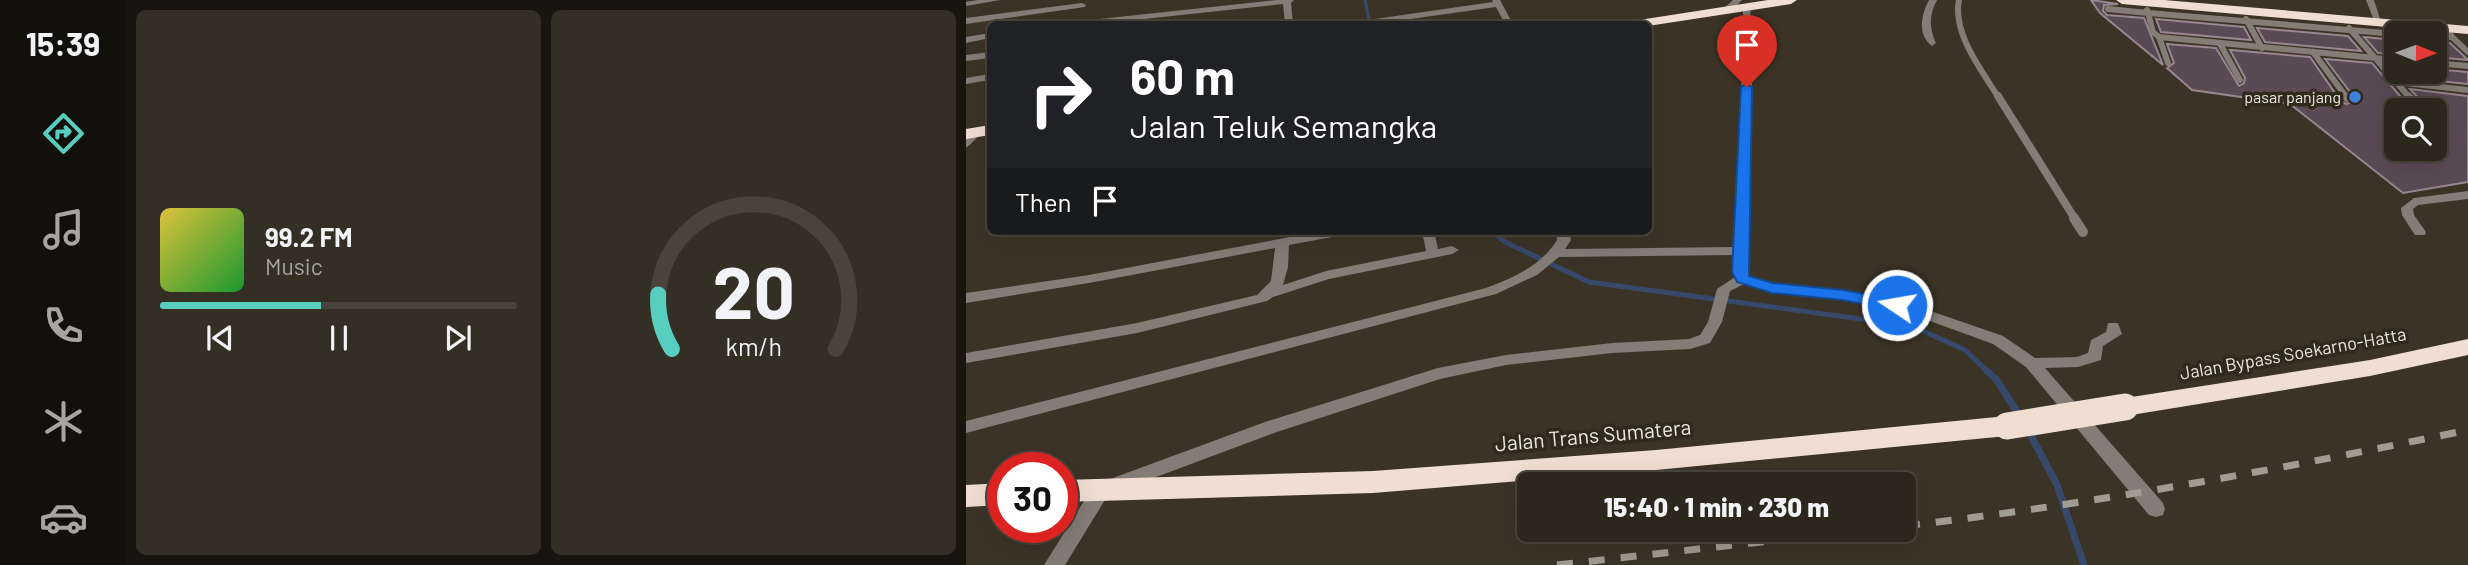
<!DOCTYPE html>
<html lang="en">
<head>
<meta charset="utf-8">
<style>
	:root { --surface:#2c271c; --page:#342f25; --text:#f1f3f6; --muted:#a6a5a3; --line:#48443b; --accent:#58cec0 }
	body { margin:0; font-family:Barlow,sans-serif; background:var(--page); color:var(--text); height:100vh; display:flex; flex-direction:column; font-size:26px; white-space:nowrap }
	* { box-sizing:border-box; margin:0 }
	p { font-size:23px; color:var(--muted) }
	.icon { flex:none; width:38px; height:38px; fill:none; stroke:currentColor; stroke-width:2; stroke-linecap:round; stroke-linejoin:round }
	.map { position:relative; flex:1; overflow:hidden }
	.sheet { display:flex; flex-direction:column; gap:10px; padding:10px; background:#18150f; width:840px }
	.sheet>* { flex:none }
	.guide { position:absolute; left:21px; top:21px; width:665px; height:214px; border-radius:10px; box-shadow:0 7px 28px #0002,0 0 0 2px var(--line); background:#202124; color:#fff; overflow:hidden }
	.needle { width:46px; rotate:91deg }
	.buttons { position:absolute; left:1418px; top:21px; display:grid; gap:14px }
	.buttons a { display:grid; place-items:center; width:63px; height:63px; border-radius:10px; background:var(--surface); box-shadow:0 7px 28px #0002,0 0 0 2px var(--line); font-size:35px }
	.speed { position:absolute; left:21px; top:452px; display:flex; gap:14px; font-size:35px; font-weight:700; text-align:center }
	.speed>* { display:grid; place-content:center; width:91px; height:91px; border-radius:50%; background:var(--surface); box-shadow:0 7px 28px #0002,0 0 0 2px var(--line); line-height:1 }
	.speed .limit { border:10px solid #d22; background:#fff; color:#111 }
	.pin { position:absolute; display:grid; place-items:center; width:60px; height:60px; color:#fff; margin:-72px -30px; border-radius:50% 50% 50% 0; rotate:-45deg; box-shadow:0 0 7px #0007 }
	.pin .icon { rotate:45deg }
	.me { position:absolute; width:77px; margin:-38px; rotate:282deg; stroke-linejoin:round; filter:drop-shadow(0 0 5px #0008) }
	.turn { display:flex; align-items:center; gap:24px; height:147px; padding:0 28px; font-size:32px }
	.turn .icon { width:91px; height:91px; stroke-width:2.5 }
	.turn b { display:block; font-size:49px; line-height:60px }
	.then { display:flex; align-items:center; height:66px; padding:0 28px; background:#0003; gap:14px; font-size:26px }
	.sheet .widget { flex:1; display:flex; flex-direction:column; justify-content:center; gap:10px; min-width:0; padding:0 24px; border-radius:10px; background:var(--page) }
	.sheet .dial { align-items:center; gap:0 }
	.dial svg { height:182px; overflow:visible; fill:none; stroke:var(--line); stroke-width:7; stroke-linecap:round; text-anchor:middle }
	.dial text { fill:var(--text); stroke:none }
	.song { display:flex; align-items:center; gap:21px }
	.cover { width:84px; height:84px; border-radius:10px; background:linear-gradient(135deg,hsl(50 70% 55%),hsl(130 70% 35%)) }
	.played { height:7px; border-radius:4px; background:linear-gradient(90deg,var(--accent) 45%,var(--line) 45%) }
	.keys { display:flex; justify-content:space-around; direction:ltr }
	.sheet .tiles { flex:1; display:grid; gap:10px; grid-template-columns:repeat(2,1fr) }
	.trip { position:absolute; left:551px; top:472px; width:399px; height:70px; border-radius:10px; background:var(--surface); box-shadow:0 7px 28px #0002,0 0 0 2px var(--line); font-weight:800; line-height:70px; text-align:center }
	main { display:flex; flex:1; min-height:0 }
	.tabs { display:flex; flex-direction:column; width:126px; justify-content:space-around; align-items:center; background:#12100b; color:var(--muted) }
	.tabs .icon { width:49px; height:49px }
	.tabs .on { color:var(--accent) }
	.tabs b { font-size:32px; color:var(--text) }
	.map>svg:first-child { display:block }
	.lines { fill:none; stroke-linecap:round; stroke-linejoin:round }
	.stream-far2 { stroke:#37496b; stroke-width:3.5 }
	.stream-far1 { stroke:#37496b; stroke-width:5 }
	.stream { stroke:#37496b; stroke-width:7 }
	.building { fill:#5a4a54; stroke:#988690; stroke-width:2 }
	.lane-far2 { stroke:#847c77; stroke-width:6 }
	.lane-far1 { stroke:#847c77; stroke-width:8 }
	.lane { stroke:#847c77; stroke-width:10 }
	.street { fill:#847c77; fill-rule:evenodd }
	.highway { fill:#f1ded2; fill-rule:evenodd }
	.rail { stroke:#a09c90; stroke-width:7; stroke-dasharray:16 16; stroke-linecap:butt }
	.highway-bridge { stroke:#f1ded2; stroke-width:27 }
	.route { fill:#1a73e8; stroke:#114b97; stroke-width:2 }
	.shop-dot { fill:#3f7fe0; stroke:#302a1c; stroke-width:2.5 }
	.labels { text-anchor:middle; stroke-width:7; stroke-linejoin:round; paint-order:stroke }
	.far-poi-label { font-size:16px; fill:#ebe8de; stroke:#302a1c; text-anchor:end }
	.street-label { font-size:18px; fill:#ebe8de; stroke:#302a1c }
	.near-street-label { font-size:21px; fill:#ebe8de; stroke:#302a1c }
</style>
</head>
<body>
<main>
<nav class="tabs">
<b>15:39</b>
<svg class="icon on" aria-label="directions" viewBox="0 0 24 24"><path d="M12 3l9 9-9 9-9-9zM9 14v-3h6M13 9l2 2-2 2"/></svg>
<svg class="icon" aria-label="music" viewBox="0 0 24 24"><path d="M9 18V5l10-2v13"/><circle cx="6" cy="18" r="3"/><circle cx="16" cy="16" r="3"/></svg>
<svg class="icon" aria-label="phone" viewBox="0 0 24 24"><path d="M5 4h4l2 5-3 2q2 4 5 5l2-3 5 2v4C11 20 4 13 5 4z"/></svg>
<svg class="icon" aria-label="climate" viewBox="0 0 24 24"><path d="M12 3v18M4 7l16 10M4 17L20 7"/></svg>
<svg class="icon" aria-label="car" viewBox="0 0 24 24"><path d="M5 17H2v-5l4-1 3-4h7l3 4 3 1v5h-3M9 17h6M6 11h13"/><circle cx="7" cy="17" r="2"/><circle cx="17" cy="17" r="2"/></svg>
</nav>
<section class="sheet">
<div class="tiles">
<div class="widget">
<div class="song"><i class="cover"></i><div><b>99.2 FM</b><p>Music</p></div></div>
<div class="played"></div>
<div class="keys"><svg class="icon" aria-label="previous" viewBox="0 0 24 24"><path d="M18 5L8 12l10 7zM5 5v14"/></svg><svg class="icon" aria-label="pause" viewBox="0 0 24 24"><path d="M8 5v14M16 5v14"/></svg><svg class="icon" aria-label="next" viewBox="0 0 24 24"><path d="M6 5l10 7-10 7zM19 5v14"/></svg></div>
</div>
<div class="widget dial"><svg viewBox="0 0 100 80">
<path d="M14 69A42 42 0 1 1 86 69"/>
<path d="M14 69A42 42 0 0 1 8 45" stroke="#58cec0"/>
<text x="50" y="56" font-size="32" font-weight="700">20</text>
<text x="50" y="72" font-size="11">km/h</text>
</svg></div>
</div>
</section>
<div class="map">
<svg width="1502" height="565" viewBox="0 0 1502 565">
	<rect width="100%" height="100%" fill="#3b3426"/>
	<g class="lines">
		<path class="stream-far2" d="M 399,0 L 404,24"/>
		<path class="stream-far1" d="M 525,231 L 539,242 L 623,282 L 946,326 L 999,350 L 1023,373"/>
		<path class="stream" d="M 1021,371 L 1030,379 L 1053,415
			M 1062,430 L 1091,485 L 1118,565"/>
	</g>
	<path class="building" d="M 1125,0 L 1152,4 L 1138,5 L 1137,11 L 1141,15 L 1178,18 L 1197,65 L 1134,13 Z
		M 1190,19 L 1278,27 L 1285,40 L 1195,32 Z
		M 1291,28 L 1382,36 L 1395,51 L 1299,42 Z
		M 1398,37 L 1430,40 L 1430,54 L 1412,53 Z
		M 1468,43 L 1484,43 L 1502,60 L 1468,57 Z
		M 1201,44 L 1250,48 L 1273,86 L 1278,83 L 1279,78 L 1264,50 L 1344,57 L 1374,100 L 1380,104 L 1386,102 L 1387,96 L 1359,59 L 1406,63 L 1446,110 L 1430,110 L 1430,149 L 1468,149 L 1468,110 L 1456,110 L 1456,102 L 1444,89 L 1502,96 L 1502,182 L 1437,193 L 1324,104 L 1226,90 L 1201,68 L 1208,63 Z
		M 1423,65 L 1430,66 L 1430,72 L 1468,72 L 1468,69 L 1502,72 L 1502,84 L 1433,77 Z"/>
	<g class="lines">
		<path class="lane-far2" d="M 993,0 C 986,33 1016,71 1033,98
			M 1142,9 L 1182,13 L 1187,32 L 1193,37 L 1430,60
			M 1181,10 L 1182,13 L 1430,34
			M 1280,19 L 1296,48
			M 1383,28 L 1444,98
			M 1193,37 L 1202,63
			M 1468,37 L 1486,37 L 1480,28
			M 1486,37 L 1502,52
			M 1254,44 L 1274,80
			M 1347,52 L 1381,98
			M 1468,63 L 1502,66
			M 1430,82 L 1502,90"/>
		<path class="lane-far1" d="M 1032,96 L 1109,219
			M 1379,96 L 1381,98
			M 1442,96 L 1451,106
			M 0,143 L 11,132"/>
		<path class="lane" d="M 1108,218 L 1117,232"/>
		<path class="street" d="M 12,0 L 34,0 L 0,6 L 0,2 Z
			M 311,0 L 328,0 L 325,3 L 327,24 L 319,24 L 317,4 L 132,24 L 111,24 L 115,21 Z
			M 526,0 L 534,0 L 547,24 L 539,24 L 530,7 L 409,24 L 391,24 L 395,21 L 527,2 Z
			M 767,0 L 776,0 L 764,12 L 758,12 L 758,8 Z
			M 963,0 L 971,0 C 963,15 963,28 970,43 L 966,46 C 951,35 955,15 963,0 Z
			M 1400,0 L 1408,0 L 1416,25 L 1409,23 Z
			M 116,3 L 120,5 L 119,7 L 0,24 L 0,18 Z
			M 777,4 L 784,6 L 787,50 L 781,272 L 783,276 L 807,284 L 877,291 L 950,306 L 1037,336 L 1069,358 L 1111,357 L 1122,353 L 1125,340 L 1140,332 L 1142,323 L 1152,323 L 1156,334 L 1137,346 L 1135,360 L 1112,367 L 1079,368 L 1197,503 L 1199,509 L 1197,515 L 1190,517 L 1183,515 L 1060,367 L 1027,344 L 942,313 L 877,299 L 806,292 L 778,284 L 764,291 L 756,322 L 744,343 L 724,349 L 646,353 L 540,365 L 474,379 L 311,432 L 142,495 L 99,565 L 78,565 L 128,485 L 299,422 L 472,368 L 540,355 L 646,343 L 723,339 L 734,335 L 742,322 L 751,289 L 769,277 L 767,272 L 768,255 L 593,257 L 571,275 L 530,294 L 0,433 L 0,421 L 520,288 C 548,277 575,266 591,240 L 591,231 L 603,231 L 605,240 L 599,249 L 768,247 L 777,50 Z
			M 24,33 L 24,38 L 0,43 L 0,37 Z
			M 24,52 L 24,58 L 0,61 L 0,55 Z
			M 24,74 L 24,80 L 0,84 L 0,78 Z
			M 1502,191 L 1502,199 L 1452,205 L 1447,209 L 1448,215 L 1460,232 L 1459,235 L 1449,235 L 1436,215 L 1435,208 L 1448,198 Z
			M 356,231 L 383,231 L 377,235 L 323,245 L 322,267 L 317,285 L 360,271 L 460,251 L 456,231 L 468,231 L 472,249 L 486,246 L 493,250 L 486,254 L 363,279 L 307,297 L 301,301 L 171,333 L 0,363 L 0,353 L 171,323 L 291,295 L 305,281 L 309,248 L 123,283 L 0,303 L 0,293 L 123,275 Z"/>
		<path class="highway" d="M 802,0 L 831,0 L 825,4 L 682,26 L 667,24 L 673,20 Z
			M 1150,0 L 1198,0 L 1502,26 L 1502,34 L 1156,4 Z
			M 24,125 L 24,135 L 0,139 L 0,129 Z
			M 1502,339 L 1502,355 L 1404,376 L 1159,416 L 1150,413 L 1147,407 L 1150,401 L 1159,398 L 1404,360 Z
			M 1041,416 L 1050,419 L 1054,426 L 1050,433 L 1041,436 L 690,470 L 407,493 L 96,502 L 96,480 L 407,471 L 690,450 Z
			M 37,483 L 37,505 L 0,507 L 0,485 Z"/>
		<path class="rail" d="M 938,526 C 1128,504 1315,469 1502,430
			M 591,565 L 901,530"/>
		<path class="highway-bridge" d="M 1041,426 L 1159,407"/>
	</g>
	<path class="route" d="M 781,84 L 786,87 L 783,276 L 807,283 L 877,290 L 931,300 L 937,302 L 939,305 L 937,309 L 931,311 L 877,300 L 806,293 L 771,282 L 766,272 L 775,87 Z"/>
	<circle class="shop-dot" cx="1389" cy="97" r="7"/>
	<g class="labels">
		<g class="far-poi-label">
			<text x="1375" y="103">pasar panjang</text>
		</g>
		<g class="street-label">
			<text transform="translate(1327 354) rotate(-10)" y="6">Jalan Bypass Soekarno-Hatta</text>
		</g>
		<g class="near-street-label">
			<text transform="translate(627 436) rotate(-5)" y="7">Jalan Trans Sumatera</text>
		</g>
	</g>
</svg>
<div class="buttons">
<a><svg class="needle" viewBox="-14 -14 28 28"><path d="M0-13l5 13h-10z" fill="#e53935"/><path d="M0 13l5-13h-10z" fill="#a6a5a3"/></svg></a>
<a><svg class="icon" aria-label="search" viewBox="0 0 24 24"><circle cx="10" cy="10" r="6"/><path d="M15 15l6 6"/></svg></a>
</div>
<div class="speed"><div class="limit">30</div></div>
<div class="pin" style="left:781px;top:87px;background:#d93025"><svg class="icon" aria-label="arrive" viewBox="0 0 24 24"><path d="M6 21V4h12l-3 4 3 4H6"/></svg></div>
<svg class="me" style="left:931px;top:305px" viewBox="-20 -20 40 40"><circle r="17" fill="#1a73e8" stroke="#fff" stroke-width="3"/><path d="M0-11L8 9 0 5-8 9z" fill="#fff"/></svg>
<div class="trip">15:40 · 1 min · 230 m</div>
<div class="guide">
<div class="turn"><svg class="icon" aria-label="right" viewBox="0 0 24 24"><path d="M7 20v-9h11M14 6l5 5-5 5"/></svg><div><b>60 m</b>Jalan Teluk Semangka</div></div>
<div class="then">Then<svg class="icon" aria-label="arrive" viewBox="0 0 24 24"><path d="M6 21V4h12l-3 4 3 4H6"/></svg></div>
</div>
</div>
</main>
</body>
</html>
